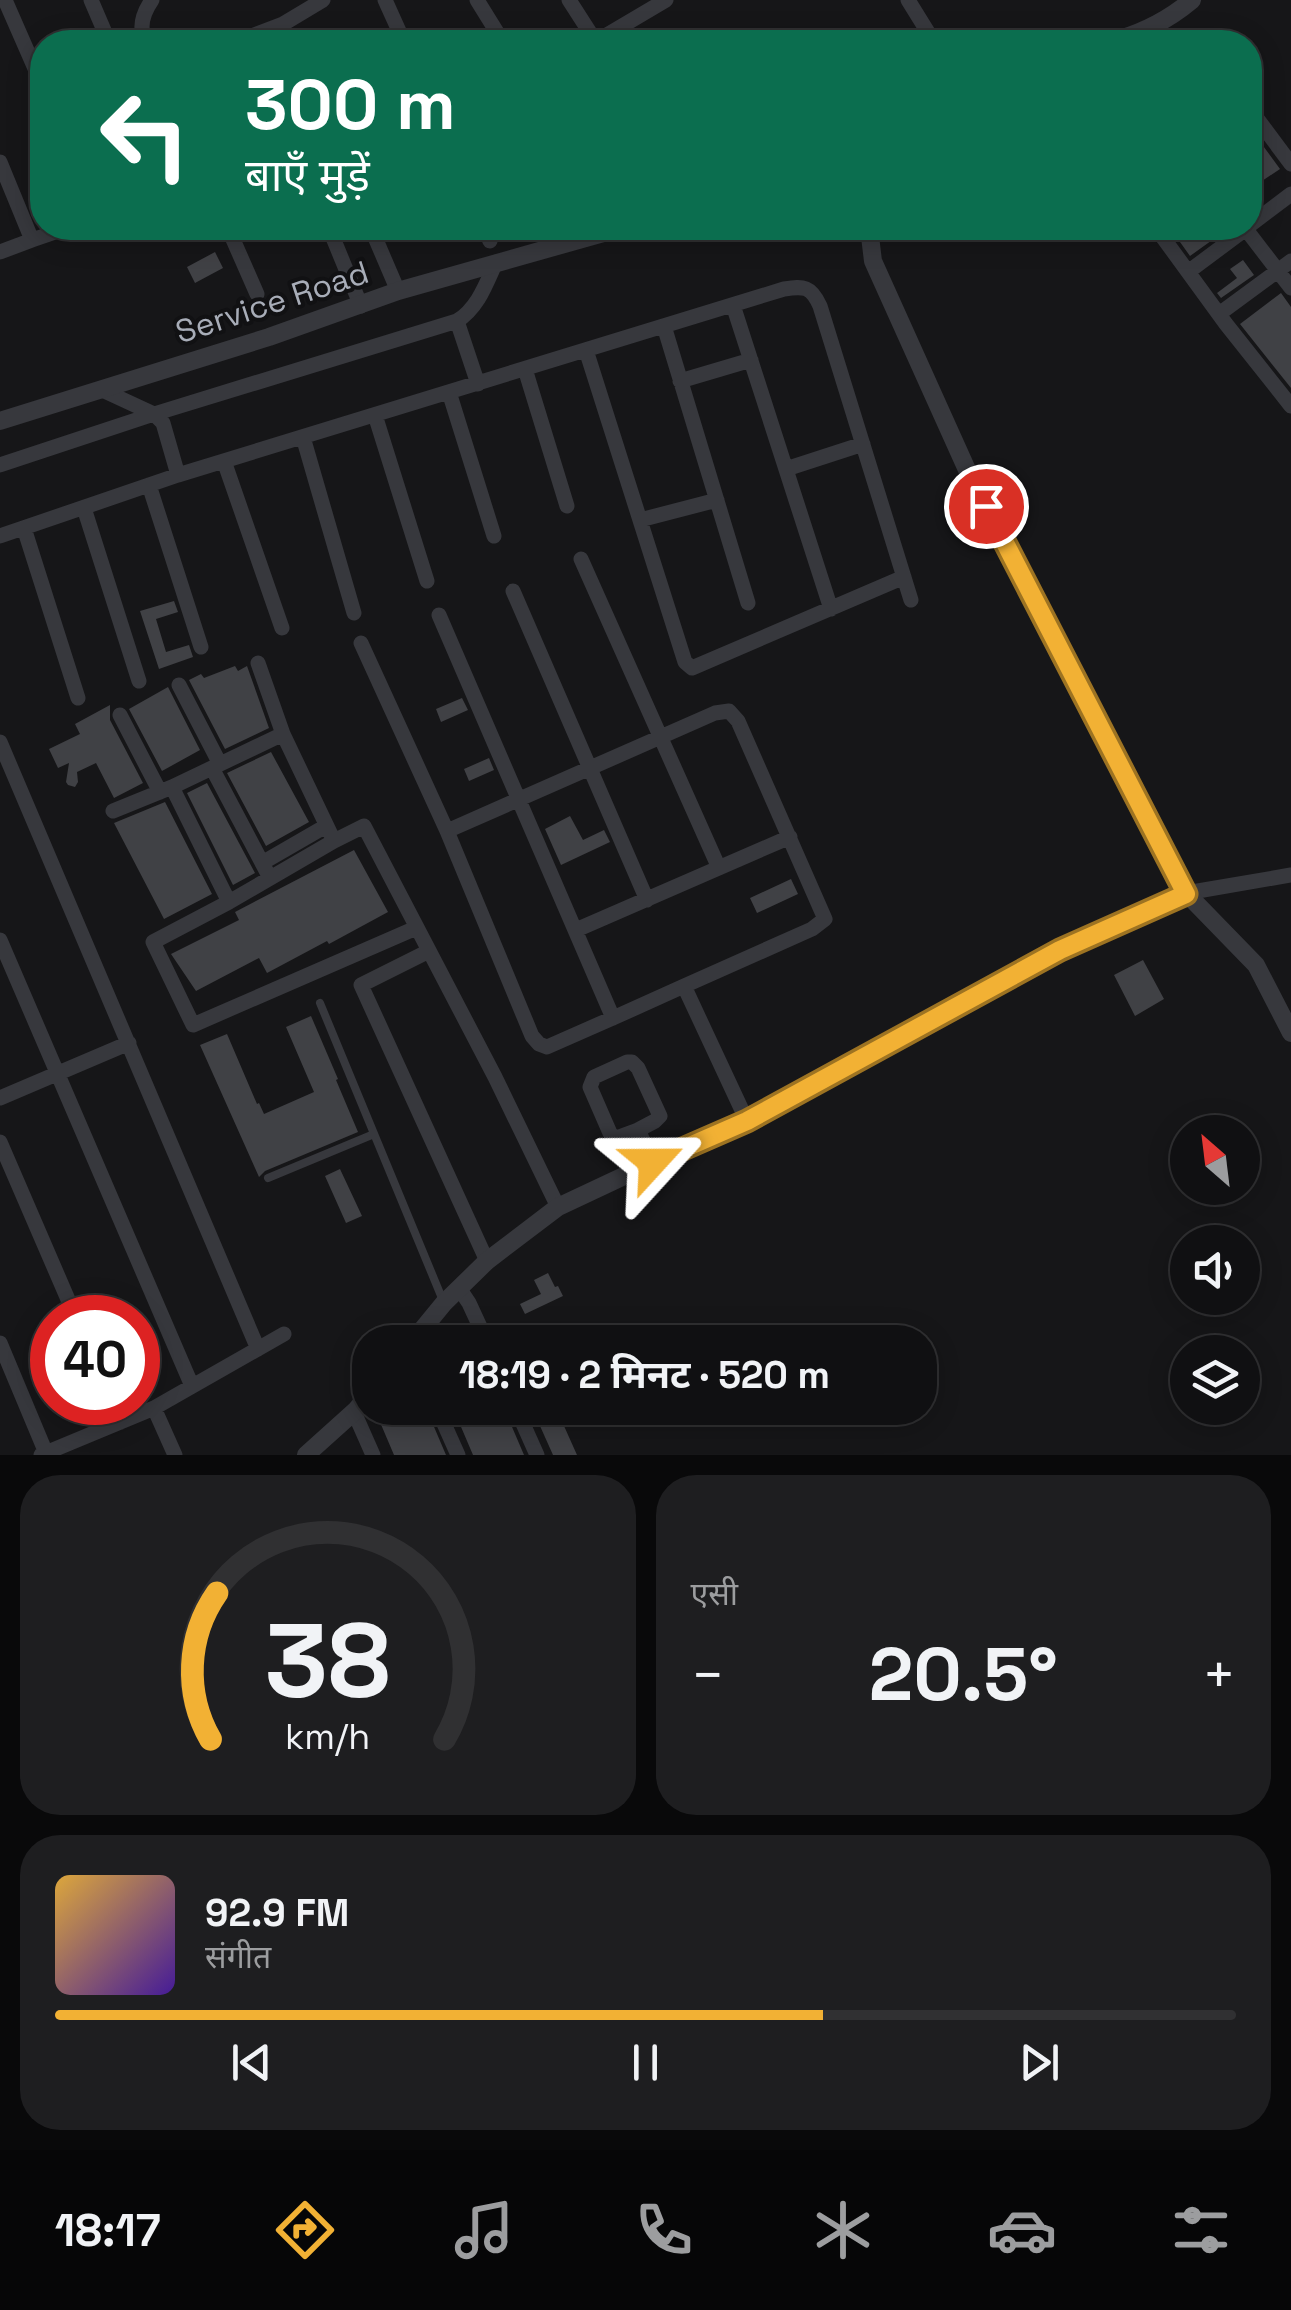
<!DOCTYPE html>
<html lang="hi">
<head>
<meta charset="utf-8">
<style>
	:root { --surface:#101012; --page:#1e1e20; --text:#f1f3f6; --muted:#9c9d9f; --line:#303032; --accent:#f2b134 }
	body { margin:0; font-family:"Space Grotesk","Noto Sans Devanagari",sans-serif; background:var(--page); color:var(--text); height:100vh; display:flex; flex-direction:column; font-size:38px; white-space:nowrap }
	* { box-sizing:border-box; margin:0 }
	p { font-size:32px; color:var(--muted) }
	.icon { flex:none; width:55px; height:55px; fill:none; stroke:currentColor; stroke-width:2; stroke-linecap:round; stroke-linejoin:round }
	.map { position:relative; height:1455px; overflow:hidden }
	.drawer { display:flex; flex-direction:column; gap:20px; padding:20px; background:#09090a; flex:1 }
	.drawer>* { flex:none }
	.banner { position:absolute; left:30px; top:30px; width:1232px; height:210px; border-radius:40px; box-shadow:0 5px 25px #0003,0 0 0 2px var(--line); background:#0b6e4f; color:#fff; overflow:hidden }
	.needle { width:65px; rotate:332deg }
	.fabs { position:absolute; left:1170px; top:1115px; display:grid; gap:20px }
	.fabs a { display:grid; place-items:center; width:90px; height:90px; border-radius:50%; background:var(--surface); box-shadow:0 5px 25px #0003,0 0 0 2px var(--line); font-size:50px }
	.speed { position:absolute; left:30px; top:1295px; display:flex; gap:20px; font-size:50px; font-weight:700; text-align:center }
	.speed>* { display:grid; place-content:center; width:130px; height:130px; border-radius:50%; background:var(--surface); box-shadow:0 5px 25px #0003,0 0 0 2px var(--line); line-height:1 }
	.speed .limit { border:15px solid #d22; background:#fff; color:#111 }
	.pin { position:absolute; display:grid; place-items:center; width:85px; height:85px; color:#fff; margin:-42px; border:5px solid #fff; border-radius:50%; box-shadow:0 2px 10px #0007 }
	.me { position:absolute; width:110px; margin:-55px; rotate:66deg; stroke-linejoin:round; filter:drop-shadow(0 0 8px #0008) }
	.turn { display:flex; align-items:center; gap:35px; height:210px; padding:0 50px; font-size:45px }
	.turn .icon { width:130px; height:130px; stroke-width:2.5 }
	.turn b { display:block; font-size:70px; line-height:85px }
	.big { font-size:75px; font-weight:700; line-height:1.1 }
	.drawer .widget { flex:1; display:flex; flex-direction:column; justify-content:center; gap:15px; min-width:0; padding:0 35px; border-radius:40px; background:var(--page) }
	.drawer .dial { align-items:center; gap:0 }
	.dial svg { height:260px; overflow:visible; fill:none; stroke:var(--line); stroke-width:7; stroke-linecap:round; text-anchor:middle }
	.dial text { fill:var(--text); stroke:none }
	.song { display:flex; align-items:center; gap:30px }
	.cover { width:120px; height:120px; border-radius:15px; background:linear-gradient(135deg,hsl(40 70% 55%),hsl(260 70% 35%)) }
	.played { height:10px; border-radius:5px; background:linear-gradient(90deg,var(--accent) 65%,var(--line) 65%) }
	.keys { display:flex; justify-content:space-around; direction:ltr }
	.heat { display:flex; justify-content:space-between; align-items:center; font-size:55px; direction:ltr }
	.drawer .tiles { flex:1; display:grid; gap:20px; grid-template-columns:1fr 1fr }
	.widget:last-child { grid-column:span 2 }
	.trip { position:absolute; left:352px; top:1325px; width:585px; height:100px; border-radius:40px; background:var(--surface); box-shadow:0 5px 25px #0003,0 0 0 2px var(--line); font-weight:700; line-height:100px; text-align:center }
	.menu { display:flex; height:160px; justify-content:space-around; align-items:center; background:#060607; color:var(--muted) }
	.menu .icon { width:70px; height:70px }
	.menu .on { color:var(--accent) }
	.menu b { font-size:45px; color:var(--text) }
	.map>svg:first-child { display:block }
	.building { fill:#404145 }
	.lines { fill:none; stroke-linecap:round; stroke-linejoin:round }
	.service { stroke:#37383d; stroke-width:8 }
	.minor { stroke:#37383d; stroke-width:15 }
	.tertiary { stroke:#37383d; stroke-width:18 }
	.route-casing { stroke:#9d7322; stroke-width:25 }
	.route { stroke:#f2b134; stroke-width:18 }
	.labels { text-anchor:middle; stroke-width:8; stroke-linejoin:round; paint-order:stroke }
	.street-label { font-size:32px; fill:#a8adb8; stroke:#111113 }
</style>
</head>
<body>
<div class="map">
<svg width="1291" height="1455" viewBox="0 0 1291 1455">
	<rect width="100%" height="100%" fill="#161618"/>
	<path class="building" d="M 1250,128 L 1280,169 L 1259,183 L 1262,189 L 1250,196 Z
		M 1170,228 L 1229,228 L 1190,256 Z
		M 215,252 L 223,268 L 195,283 L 187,267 Z
		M 1243,260 L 1254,275 L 1221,298 L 1217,293 L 1237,278 L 1230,269 Z
		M 1281,293 L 1291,307 L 1291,388 L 1240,324 Z
		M 174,601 L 178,612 L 156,619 L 166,652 L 189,645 L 193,657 L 159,669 L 140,611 Z
		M 235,666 L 238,671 L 247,666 L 269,728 L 225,749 L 189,680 L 201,674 L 204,678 Z
		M 168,687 L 200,750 L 162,771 L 129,709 Z
		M 462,698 L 468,710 L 441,722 L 436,709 Z
		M 110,705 L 110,720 L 143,783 L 114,798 L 96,763 L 77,772 L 78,782 L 75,787 L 68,785 L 66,782 L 69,763 L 58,768 L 49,749 L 80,734 L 75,724 Z
		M 271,752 L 309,822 L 266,846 L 227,773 Z
		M 489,758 L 494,770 L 469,781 L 464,769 Z
		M 207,783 L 255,873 L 233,885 L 187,793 Z
		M 165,802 L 212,894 L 164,919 L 114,823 Z
		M 570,816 L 583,840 L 604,830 L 610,842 L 561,865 L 545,829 Z
		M 354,850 L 388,912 L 329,944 L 327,941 L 267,973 L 259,958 L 196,991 L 171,954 L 239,920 L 235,912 Z
		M 791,879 L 798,894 L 757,913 L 750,898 Z
		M 1143,960 L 1164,999 L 1135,1016 L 1114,975 Z
		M 311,1016 L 338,1079 L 336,1080 L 358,1132 L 265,1171 L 259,1177 L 200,1045 L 227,1034 L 257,1104 L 259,1103 L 264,1114 L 314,1092 L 286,1027 Z
		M 340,1169 L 362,1216 L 346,1223 L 325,1176 Z
		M 548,1273 L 555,1287 L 558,1286 L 563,1296 L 525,1314 L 520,1304 L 541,1294 L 534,1280 Z
		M 466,1323 L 475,1342 L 453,1342 L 448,1332 Z
		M 374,1408 L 426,1408 L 446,1455 L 394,1455 Z
		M 453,1408 L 504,1408 L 524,1455 L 473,1455 Z
		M 532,1408 L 556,1408 L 577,1455 L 553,1455 Z"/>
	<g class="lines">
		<path class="service" d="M 320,1003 L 444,1303
			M 268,1178 L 374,1134"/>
		<path class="minor" d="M 5,0 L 40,80 L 42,79
			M 91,0 L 109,42
			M 385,0 L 404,42
			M 477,0 L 503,42
			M 569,0 L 596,42
			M 908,0 L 934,42
			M 283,24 L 291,42
			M 146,42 C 138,28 143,13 152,0
			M 236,42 L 283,24 L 323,0
			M 595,42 L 666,0
			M 1250,109 L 1291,164
			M 0,162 L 32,240 L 67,228
			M 1250,225 L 1291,194
			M 228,228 L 257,294
			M 329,228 L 361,306
			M 371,228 L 398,291
			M 484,228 L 490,241
			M 1156,228 L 1226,324 L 1291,406
			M 1245,228 L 1291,288
			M 0,252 L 32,240
			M 1188,272 L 1247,228
			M 733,305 L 831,609
			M 1219,314 L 1291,261
			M 457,321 L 478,384
			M 664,326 L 748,603
			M 586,350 L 685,662 L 692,668 L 904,577
			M 525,369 L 567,506
			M 680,381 L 751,360
			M 100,389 L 154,414 L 163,423 L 178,475
			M 449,392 L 494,536
			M 375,415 L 427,581
			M 303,437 L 354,613
			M 224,461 L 282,628
			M 0,465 L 154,414 L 457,321 C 478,308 486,284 496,262
			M 786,469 L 863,444
			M 149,485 L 201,647
			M 84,508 L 139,681
			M 640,520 L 717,500
			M 24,528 L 78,698
			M 0,536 L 178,475 L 784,289 C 804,286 811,286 820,306 L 911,600
			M 581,559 L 719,868
			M 513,591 L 647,900
			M 439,615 L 613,1018 L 684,986 L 747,1121
			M 361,643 L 447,831 L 532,1036 L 539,1044 L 547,1047 L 613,1018
			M 258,663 L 283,734
			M 179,685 L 220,764
			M 120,715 L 160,792
			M 0,742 L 258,1349
			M 212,768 L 270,878
			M 172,787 L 229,902 L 334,841
			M 113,811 L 172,787 L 283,734 L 334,841 L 364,826 L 495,1077 L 558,1207
			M 447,831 L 715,713 L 729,711 L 738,721 L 825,919 L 812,929 L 684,986
			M 262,863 L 326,826
			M 1186,893 L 1291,875
			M 229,902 L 153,942 L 193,1025 L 416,928
			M 576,930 L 790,837
			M 0,940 L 192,1386
			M 429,951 L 361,985 L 487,1261
			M 0,1098 L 129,1043
			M 638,1130 L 655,1121 L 660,1116 L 638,1068 L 632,1062 L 627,1062 L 594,1077 L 590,1087 L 610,1133 L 614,1137 L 619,1137 L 638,1130 L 653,1162
			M 0,1142 L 76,1318
			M 459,1288 L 469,1303 L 487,1342
			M 0,1343 L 46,1453
			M 113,1402 L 121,1422
			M 154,1408 L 175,1455
			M 437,1408 L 458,1455
			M 516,1408 L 537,1455
			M 354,1412 L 373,1455
			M 41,1455 L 154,1408 L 284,1334"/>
		<path class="tertiary" d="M 1109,42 C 1141,34 1167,21 1192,0
			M 869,228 L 873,261 L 968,472 L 1186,893 L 1256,965 L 1291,1033
			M 0,421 L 269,337 L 398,291 L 621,228
			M 412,1342 L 444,1303 L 487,1261 L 558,1207 L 675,1152 L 747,1121 L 1060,950 L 1186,893
			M 306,1455 L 356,1410 L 370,1393"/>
	</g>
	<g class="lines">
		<g class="route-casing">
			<path id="route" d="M 653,1162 L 747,1121 L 1060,950 L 1186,894 L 986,506"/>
		</g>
		<use href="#route" class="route"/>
	</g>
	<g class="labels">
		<g class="street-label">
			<text transform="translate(272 302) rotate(-18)" y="11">Service Road</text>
		</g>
	</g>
</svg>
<div class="fabs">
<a><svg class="needle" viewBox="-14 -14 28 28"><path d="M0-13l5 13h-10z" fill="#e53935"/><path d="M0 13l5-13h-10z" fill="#9c9d9f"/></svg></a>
<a><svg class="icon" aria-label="sound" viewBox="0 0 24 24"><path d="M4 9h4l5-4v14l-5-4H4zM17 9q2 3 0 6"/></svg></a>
<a><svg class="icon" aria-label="layers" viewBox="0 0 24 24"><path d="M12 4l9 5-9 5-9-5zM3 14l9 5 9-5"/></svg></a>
</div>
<div class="speed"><div class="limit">40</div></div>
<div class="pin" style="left:986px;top:506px;background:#d93025"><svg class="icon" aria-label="arrive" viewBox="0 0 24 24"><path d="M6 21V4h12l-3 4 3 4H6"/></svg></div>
<svg class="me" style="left:653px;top:1162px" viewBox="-20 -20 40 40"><path d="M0-17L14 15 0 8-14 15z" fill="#f2b134" stroke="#fff" stroke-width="4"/></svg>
<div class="trip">18:19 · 2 मिनट · 520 m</div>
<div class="banner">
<div class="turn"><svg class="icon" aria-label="left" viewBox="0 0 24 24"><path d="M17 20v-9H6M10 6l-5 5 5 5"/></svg><div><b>300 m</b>बाएँ मुड़ें</div></div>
</div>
</div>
<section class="drawer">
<div class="tiles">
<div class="widget dial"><svg viewBox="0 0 100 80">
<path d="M14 69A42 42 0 1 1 86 69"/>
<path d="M14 69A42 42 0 0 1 16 24" stroke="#f2b134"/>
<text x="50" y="56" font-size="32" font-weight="700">38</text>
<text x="50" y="72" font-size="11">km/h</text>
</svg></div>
<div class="widget"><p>एसी</p>
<div class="heat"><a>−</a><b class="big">20.5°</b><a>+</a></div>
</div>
<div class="widget">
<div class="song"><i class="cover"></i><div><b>92.9 FM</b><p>संगीत</p></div></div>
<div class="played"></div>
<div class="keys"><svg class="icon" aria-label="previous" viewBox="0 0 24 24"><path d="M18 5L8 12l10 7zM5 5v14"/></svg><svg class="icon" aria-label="pause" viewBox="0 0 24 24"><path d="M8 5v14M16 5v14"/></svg><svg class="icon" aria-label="next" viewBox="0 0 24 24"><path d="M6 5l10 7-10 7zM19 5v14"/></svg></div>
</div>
</div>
</section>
<nav class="menu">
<b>18:17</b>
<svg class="icon on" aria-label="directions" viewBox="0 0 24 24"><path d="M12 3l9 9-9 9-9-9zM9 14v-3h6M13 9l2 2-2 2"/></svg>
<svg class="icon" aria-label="music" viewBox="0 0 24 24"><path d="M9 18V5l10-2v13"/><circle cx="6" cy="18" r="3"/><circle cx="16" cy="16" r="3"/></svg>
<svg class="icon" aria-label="phone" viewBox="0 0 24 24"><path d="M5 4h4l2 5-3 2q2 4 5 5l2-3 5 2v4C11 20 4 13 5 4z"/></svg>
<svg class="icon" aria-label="climate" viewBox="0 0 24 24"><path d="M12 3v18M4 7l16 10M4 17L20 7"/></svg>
<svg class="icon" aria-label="car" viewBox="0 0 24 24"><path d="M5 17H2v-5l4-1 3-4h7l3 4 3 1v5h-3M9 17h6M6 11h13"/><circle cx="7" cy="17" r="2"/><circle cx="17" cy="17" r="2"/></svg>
<svg class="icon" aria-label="filters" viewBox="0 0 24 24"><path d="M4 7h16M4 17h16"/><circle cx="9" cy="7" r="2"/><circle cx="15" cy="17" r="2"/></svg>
</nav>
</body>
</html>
